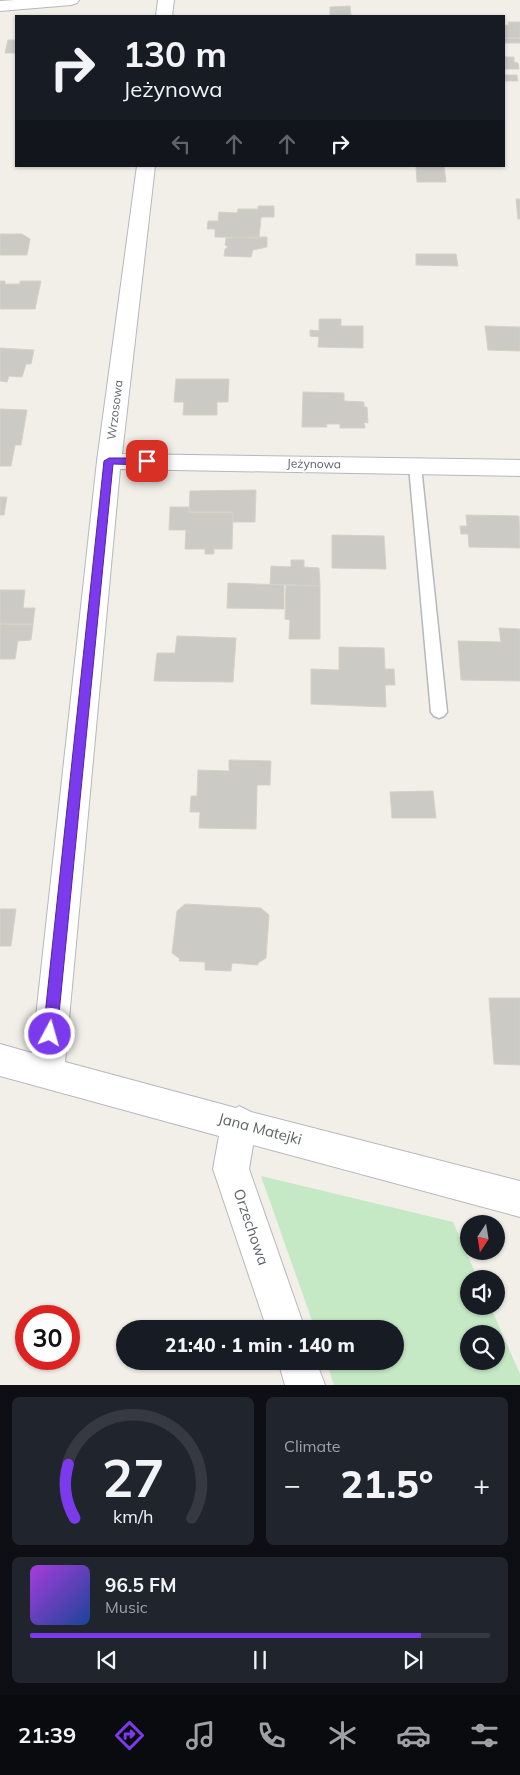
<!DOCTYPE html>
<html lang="en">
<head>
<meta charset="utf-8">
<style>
	:root { --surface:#171b24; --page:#20242c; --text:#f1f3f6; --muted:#9ea1a6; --line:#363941; --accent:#7c3aed }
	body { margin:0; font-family:Mulish,sans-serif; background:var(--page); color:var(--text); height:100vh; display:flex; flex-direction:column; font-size:19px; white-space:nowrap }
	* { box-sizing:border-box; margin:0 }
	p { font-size:16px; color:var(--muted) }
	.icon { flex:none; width:28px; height:28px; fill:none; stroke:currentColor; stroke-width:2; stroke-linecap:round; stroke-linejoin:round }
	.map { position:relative; height:1385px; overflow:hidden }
	.sheet { display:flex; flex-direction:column; gap:12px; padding:12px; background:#0d0f14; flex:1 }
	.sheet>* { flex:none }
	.hud { position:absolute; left:15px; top:15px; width:490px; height:152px; border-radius:0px; box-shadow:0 1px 4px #0004; background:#171b24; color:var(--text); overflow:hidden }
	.needle { width:32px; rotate:192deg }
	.controls { position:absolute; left:460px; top:1215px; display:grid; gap:10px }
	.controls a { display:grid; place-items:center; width:45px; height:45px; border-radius:50%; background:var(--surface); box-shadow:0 1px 4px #0004; font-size:25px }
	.speed { position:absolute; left:15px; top:1305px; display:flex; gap:10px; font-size:25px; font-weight:700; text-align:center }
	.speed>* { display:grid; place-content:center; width:65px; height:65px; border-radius:50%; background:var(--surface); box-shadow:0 1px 4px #0004; line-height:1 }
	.speed .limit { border:8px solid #d22; background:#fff; color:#111 }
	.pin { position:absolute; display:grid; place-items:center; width:42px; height:42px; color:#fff; margin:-21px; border-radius:10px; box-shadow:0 2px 8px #0006 }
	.me { position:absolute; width:55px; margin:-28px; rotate:6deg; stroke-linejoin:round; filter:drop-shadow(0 0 4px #0008) }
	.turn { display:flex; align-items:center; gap:18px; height:105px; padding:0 25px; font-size:22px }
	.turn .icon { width:65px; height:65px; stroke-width:2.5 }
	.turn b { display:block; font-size:35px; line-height:42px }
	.lanes { display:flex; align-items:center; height:48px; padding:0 25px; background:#0003; justify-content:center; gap:25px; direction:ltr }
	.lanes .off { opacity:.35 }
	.big { font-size:38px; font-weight:800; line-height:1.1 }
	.sheet .card { flex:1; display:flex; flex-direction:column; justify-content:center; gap:8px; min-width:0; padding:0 18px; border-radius:8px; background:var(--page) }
	.sheet .dial { align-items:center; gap:0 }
	.dial svg { height:130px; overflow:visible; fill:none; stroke:var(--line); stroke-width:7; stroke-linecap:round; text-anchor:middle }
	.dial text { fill:var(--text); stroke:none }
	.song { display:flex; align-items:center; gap:15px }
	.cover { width:60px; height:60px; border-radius:8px; background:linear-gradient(135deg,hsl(280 70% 55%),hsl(220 70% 35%)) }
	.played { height:5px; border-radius:2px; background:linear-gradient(90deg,var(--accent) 85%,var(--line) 85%) }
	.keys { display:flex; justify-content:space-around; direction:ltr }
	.heat { display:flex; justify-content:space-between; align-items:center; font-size:28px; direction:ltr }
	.sheet .tiles { flex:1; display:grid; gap:12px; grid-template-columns:1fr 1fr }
	.card:last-child { grid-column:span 2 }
	.trip { position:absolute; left:116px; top:1320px; width:288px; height:50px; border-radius:25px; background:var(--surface); box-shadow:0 1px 4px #0004; font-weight:800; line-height:50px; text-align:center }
	.menu { display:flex; height:80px; justify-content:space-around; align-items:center; background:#090b0e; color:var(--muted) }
	.menu .icon { width:35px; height:35px }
	.menu .on { color:var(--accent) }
	.menu b { font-size:22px; color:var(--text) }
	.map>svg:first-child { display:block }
	.green { fill:#c5e8c5; fill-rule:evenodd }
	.building { fill:#cccac5; stroke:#d6d1c6 }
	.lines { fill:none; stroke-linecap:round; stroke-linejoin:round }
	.service-casing { stroke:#b5b8bc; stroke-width:3 }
	.minor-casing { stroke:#b5b8bc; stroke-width:2 }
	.service { fill:#fff; fill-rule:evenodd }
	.minor { fill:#fff; fill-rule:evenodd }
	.route { fill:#7c3aed; stroke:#51269a }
	.labels { text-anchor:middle; stroke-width:4; stroke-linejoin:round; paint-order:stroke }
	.street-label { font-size:12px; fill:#5f6368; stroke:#fff }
	.near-street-label { font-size:15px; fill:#5f6368; stroke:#fff }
</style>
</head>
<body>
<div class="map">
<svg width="520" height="1385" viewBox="0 0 520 1385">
	<rect width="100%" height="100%" fill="#f1efe8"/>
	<path class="green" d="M 261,1176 L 453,1222 L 478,1279 L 469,1279 L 469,1306 L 490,1306 L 520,1374 L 520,1385 L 334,1385 L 326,1361 L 395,1361 L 395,1329 L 315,1329 ZM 469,1334 L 496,1334 L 496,1361 L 469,1361 Z"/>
	<path class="building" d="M 350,6 L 351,16 L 330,16 L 330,7 Z
		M 508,22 L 520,22 L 520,38 L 504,38 L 504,25 L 509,25 Z
		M 504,38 L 520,38 L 520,43 L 504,43 Z
		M 8,40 L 16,40 L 16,53 L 5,53 Z
		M 504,57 L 514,57 L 514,62 L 518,63 L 519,69 L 504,69 Z
		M 504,75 L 517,75 L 518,81 L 504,81 Z
		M 416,166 L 444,166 L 446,182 L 417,182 Z
		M 516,199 L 520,199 L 520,219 L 518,219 Z
		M 258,206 L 274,206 L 274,217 L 261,217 L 259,238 L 215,237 L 215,229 L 207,229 L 208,221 L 218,221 L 219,212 L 237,213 L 238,209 L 258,209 Z
		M 0,234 L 22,234 L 30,239 L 27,255 L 0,255 Z
		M 259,237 L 267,237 L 267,247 L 253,250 L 251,257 L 224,256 L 225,249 L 228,247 L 225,245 L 226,238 Z
		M 416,254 L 456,254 L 458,266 L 416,265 Z
		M 0,281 L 5,281 L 5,284 L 20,284 L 20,281 L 41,281 L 35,309 L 0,309 Z
		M 319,319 L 341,319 L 341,326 L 363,326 L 363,348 L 318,347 L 319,337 L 310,336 L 310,330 L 319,331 Z
		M 485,326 L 520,327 L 520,351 L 488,350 Z
		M 0,348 L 34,350 L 31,364 L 26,364 L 22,377 L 9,376 L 7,382 L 0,381 Z
		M 176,379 L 229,379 L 228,402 L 217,402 L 217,415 L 183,415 L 184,402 L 174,402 Z
		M 303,392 L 344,393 L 344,401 L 364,402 L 364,407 L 367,407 L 368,423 L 364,422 L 365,428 L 340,428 L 340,424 L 326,424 L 327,427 L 302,427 Z
		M 0,409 L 27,410 L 21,445 L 15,445 L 11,466 L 0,466 Z
		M 256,490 L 255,522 L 233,522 L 233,512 L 189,512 L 190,491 Z
		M 0,497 L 7,497 L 4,515 L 0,515 Z
		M 170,507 L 189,507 L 189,512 L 233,512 L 232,549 L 214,549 L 214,554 L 205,554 L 205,549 L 185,549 L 186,530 L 169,530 Z
		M 466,515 L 519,516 L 520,548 L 469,547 L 468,534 L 461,534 L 460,526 L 467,526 Z
		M 332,535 L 384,536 L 386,569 L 332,568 Z
		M 291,560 L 304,560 L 304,567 L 319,568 L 320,586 L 270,584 L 271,566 L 291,567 Z
		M 228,583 L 284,585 L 284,609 L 227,608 Z
		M 286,585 L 320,586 L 320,639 L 289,639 L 290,620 L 285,619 Z
		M 0,590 L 25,590 L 23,608 L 35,608 L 33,624 L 0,624 Z
		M 0,624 L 33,624 L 31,640 L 18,641 L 15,659 L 0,659 Z
		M 499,628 L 520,629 L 520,681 L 461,680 L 458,641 L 501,642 Z
		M 177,636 L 236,638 L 233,682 L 154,681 L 157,653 L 175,653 Z
		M 339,647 L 384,648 L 385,669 L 394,669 L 395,685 L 385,685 L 386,707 L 311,704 L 311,669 L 339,670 Z
		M 229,760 L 271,761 L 270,785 L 257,785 L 256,829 L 199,828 L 200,812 L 190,812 L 191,796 L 197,796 L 198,770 L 229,771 Z
		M 433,791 L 436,818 L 392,818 L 390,792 Z
		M 185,904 L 261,908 L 269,915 L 266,958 L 258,963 L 258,965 L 232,963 L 231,971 L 205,970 L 205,962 L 179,961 L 180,959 L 172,953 L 177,911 Z
		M 0,909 L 16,909 L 11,946 L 0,946 Z
		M 489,998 L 520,998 L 520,1065 L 494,1064 Z"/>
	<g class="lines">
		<g class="service-casing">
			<path id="service" d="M 415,462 L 421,466 L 447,712 L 444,716 L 439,718 L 434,716 L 431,712 L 409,466 Z"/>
		</g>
		<g class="minor-casing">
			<path id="minor" d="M 15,0 L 79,0 L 77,3 L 71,5 L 0,11 L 0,1 Z
				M 158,0 L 174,0 L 172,16 L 156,16 Z
				M 137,166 L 155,166 L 122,454 L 520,460 L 520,476 L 120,469 L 65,1062 L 236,1108 L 239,1106 L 251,1112 L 520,1181 L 520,1217 L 253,1145 L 249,1169 L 305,1329 L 267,1329 L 213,1169 L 219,1136 L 0,1076 L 0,1044 L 32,1053 L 97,461 Z
				M 278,1361 L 316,1361 L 325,1385 L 285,1385 Z"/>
		</g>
		<use href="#service" class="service"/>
		<use href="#minor" class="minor"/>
	</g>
	<path class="route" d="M 109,458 L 147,458 L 152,461 L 147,465 L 113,464 L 57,1034 L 55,1038 L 50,1040 L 46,1038 L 43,1034 L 104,461 Z"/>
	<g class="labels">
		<g class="street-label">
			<text transform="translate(115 410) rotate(-83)" y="4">Wrzosowa</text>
			<text transform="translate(314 464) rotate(1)" y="4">Jeżynowa</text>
		</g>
		<g class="near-street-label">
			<text transform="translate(260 1129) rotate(15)" y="5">Jana Matejki</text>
			<text transform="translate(251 1227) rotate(71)" y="5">Orzechowa</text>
		</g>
	</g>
</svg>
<div class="controls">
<a><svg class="needle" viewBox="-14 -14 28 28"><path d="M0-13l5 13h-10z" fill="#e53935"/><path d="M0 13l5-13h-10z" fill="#9ea1a6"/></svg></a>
<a><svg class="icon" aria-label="sound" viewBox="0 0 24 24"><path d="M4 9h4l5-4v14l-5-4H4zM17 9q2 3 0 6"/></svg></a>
<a><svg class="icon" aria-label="search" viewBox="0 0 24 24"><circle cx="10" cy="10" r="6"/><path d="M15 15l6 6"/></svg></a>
</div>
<div class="speed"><div class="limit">30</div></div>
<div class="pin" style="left:147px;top:461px;background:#d93025"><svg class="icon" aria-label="arrive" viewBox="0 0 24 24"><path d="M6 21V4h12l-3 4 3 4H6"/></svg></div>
<svg class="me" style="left:50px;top:1034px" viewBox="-20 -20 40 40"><circle r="17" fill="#7c3aed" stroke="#fff" stroke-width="3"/><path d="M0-11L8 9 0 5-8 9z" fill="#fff"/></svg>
<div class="trip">21:40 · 1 min · 140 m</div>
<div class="hud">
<div class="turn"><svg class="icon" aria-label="right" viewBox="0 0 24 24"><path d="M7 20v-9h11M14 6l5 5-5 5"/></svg><div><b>130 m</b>Jeżynowa</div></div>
<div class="lanes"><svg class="icon off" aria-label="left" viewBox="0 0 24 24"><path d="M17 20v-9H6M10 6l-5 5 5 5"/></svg><svg class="icon off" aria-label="ahead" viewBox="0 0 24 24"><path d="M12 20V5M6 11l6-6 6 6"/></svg><svg class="icon off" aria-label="ahead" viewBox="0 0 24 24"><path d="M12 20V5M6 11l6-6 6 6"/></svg><svg class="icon" aria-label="right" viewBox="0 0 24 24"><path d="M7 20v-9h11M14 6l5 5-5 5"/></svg></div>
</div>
</div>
<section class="sheet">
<div class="tiles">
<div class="card dial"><svg viewBox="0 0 100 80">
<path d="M14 69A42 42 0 1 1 86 69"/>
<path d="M14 69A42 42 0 0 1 10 36" stroke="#7c3aed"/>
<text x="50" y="56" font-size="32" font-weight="700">27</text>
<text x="50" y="72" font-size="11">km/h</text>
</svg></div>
<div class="card"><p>Climate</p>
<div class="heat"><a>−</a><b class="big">21.5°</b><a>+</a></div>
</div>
<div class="card">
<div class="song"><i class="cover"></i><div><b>96.5 FM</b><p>Music</p></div></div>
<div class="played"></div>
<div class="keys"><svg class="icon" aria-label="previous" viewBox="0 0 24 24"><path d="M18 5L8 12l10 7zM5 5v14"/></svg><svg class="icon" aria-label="pause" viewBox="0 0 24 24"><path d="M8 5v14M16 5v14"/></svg><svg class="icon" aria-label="next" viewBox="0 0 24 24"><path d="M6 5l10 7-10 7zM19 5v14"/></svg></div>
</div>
</div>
</section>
<nav class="menu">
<b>21:39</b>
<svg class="icon on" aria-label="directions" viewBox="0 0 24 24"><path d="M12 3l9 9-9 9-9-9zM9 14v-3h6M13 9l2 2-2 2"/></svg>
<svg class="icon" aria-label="music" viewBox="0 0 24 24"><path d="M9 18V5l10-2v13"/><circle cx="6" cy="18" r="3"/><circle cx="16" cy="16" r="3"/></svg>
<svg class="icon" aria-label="phone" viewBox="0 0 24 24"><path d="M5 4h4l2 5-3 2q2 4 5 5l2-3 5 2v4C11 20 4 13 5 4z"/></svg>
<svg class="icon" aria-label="climate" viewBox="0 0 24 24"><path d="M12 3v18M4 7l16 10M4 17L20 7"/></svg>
<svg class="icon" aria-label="car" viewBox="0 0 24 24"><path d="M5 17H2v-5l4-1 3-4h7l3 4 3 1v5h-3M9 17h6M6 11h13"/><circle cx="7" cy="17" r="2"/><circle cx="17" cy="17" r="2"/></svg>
<svg class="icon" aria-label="filters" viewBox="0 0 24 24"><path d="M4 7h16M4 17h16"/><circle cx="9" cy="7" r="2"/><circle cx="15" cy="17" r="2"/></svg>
</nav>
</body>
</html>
